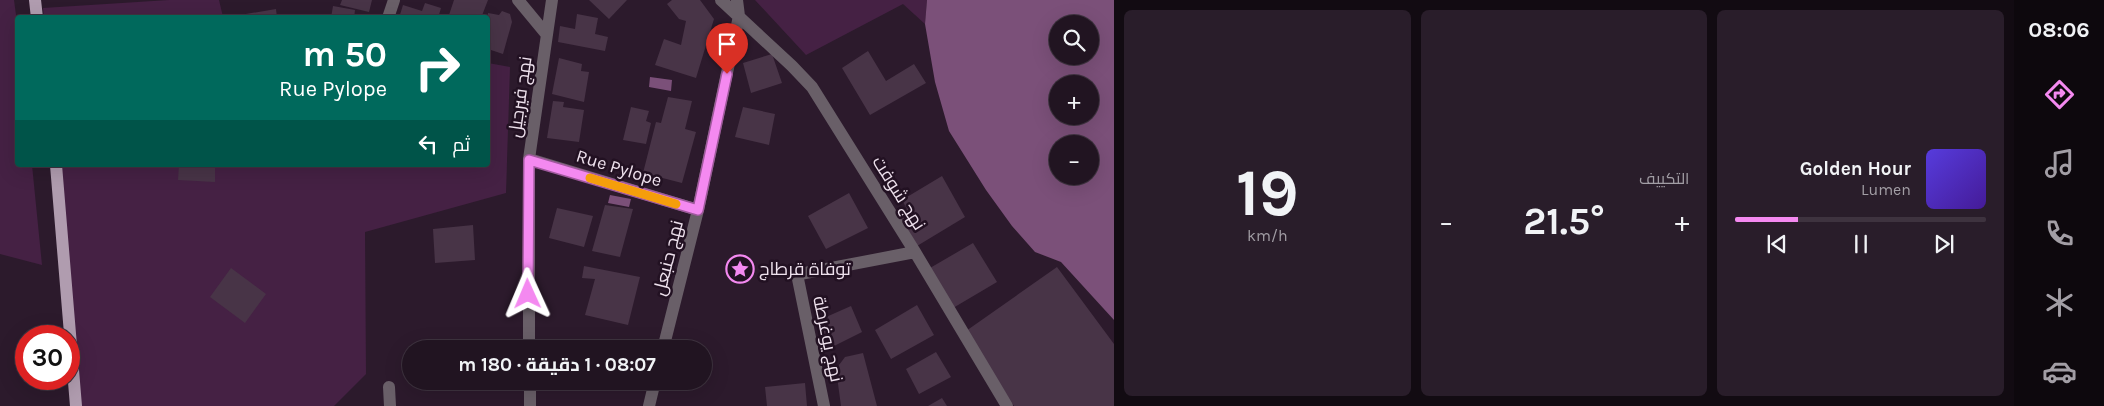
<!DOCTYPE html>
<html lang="ar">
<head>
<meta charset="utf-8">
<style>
	:root { --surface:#211421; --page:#291d2a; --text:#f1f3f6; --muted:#a29ea5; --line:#3e333f; --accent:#f489f0 }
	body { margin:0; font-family:Karla,Cairo,sans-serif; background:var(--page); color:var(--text); direction:rtl; height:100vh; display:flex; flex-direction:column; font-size:19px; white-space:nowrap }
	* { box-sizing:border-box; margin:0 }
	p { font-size:16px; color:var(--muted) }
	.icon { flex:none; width:28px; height:28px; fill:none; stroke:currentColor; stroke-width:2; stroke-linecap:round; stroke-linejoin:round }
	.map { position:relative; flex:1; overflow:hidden; direction:ltr }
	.details { display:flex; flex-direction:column; gap:10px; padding:10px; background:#120b12; width:900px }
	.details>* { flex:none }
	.hud { position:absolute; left:15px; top:15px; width:475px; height:152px; border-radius:5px; box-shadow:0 5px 20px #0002,0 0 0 1px var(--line); direction:rtl; background:#00695c; color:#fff; overflow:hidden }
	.fabs { position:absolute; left:1049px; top:15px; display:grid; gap:10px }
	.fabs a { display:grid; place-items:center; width:50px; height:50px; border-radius:50%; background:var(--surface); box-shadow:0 5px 20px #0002,0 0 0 1px var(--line); font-size:25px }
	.speed { position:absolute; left:15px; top:325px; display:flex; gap:10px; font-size:25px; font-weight:700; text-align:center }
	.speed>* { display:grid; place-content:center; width:65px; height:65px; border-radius:50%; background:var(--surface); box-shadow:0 5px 20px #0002,0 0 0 1px var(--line); line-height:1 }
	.speed .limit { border:8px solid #d22; background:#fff; color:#111 }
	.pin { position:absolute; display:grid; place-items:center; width:42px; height:42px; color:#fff; margin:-51px -21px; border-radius:50% 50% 50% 0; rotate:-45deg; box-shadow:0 0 5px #0007 }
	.pin .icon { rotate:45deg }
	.me { position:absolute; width:55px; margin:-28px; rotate:359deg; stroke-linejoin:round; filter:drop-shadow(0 0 4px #0008) }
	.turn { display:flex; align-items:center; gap:18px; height:105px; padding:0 20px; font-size:22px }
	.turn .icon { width:65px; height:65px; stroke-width:2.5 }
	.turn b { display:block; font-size:35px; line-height:42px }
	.then { display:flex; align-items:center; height:48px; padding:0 20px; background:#0003; gap:10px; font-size:19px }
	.big { font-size:38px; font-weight:700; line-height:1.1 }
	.details .card { flex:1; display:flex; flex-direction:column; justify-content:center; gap:8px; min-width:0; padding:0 18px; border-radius:8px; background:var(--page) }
	.details .dial { align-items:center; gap:0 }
	.dial b { font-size:65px; line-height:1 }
	.song { display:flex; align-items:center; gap:15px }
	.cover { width:60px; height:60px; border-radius:8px; background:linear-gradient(135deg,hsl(250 70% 55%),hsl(260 70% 35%)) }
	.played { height:5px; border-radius:2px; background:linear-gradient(90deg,var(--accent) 25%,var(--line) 25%) }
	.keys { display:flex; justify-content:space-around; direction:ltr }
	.heat { display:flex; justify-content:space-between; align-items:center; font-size:28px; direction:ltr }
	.details .tiles { flex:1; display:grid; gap:10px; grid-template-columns:repeat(3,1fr) }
	.trip { position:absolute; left:402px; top:340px; width:310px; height:50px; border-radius:25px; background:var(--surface); box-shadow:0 5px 20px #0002,0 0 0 1px var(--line); font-weight:700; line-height:50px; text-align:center; direction:rtl }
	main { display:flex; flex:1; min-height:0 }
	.dock { display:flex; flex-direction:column; width:90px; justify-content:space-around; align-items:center; background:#0d080d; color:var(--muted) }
	.dock .icon { width:35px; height:35px }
	.dock .selected { color:var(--accent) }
	.dock b { font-size:22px; color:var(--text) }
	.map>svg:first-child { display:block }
	.green { fill:#452144 }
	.water { fill:#7b5079; fill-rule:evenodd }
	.building { fill:#483447 }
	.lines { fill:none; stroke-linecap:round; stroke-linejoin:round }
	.minor { stroke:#695f68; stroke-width:12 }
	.major { stroke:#b09caf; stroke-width:12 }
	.route-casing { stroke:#9f599c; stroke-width:12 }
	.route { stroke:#f489f0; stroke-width:9 }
	.slow { stroke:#f59e0b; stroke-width:9 }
	.labels { text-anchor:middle; stroke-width:5; stroke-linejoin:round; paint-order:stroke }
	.street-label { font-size:18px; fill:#eee1ed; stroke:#212 }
	.poi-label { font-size:18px; fill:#eee1ed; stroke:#212; text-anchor:start }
</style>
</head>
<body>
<main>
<nav class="dock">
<b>08:06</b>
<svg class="icon selected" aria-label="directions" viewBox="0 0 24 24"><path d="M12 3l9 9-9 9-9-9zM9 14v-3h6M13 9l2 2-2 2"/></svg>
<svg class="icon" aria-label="music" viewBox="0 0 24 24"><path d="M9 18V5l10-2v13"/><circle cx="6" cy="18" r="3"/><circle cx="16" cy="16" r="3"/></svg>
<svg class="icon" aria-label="phone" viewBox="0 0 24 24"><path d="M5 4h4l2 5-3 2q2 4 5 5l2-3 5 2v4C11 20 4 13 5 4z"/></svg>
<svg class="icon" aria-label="climate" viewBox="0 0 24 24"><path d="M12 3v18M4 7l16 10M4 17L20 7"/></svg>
<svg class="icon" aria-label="car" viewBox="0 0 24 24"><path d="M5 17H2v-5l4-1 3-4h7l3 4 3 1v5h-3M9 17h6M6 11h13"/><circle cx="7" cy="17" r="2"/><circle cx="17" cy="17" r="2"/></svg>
</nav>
<section class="details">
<div class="tiles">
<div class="card">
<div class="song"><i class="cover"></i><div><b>Golden Hour</b><p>Lumen</p></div></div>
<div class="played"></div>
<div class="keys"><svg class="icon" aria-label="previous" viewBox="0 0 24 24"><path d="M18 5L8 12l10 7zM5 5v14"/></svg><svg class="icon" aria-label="pause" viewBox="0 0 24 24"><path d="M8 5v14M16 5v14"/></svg><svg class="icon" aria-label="next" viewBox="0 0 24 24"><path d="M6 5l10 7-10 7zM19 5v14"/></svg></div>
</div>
<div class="card"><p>التكييف</p>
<div class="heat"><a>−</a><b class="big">21.5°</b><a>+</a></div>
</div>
<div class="card dial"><b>19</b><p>km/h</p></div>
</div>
</section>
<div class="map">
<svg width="1114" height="406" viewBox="0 0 1114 406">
	<rect width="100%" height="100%" fill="#2c1a2c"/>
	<path class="green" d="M 0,0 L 14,0 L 18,30 L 18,165 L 32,165 L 42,265 L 0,254 Z
		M 169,0 L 219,0 L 223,17 L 44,17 L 43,8 Z
		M 755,0 L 927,0 L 925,24 L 903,4 L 806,55 Z
		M 488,63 L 510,67 L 506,193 L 365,232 L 366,374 L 334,406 L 80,406 L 57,165 L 488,165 Z"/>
	<path class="water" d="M 927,0 L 1114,0 L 1114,320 L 1061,262 L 1035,252 L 1012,226 L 986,190 L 949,131 L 935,82 L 925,24 ZM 1058,24 L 1090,24 L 1090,56 L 1058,56 ZM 1058,84 L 1090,84 L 1090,116 L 1058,116 ZM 1058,144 L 1090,144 L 1090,176 L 1058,176 Z
		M 650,77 L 672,80 L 671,91 L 649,87 Z
		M 610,195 L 631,199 L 629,207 L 608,203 Z"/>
	<path class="building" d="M 342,0 L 372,0 L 369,12 L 340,5 Z
		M 454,0 L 488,0 L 481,18 L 448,18 Z
		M 589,0 L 627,0 L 609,19 Z
		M 672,0 L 700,0 L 714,19 L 696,78 L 655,65 L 664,39 L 681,45 L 686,21 L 679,19 L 667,4 Z
		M 425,3 L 441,8 L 438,18 L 399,18 L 403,5 L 422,11 Z
		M 333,6 L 355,10 L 354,18 L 331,18 Z
		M 276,9 L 277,18 L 234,18 L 234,16 Z
		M 502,11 L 510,14 L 512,22 L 503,54 L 488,49 L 488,13 L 499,15 Z
		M 577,14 L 598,18 L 595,34 L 608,37 L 605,51 L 558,42 L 560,26 L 575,29 Z
		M 868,51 L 886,81 L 914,64 L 926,83 L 870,115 L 842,68 Z
		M 772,54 L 782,83 L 751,93 L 743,63 Z
		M 559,58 L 582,64 L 581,71 L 589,72 L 584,102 L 552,94 Z
		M 668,97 L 692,101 L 685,129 L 696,132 L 682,183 L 643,173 L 656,122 L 661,123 Z
		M 553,101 L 564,102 L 563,107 L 584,110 L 579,142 L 547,138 Z
		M 631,107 L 649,111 L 646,121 L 651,123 L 646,144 L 623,140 Z
		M 743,107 L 775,114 L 769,145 L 735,137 Z
		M 179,165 L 215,165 L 215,182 L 178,180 Z
		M 942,176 L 965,217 L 917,246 L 899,214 L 907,209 L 902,200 Z
		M 849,193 L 868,228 L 826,249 L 808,216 Z
		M 605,205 L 633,209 L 620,257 L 592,251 Z
		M 557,208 L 593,216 L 584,247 L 549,238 Z
		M 473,225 L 475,260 L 435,263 L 433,229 Z
		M 973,243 L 997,282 L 953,308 L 930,268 Z
		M 584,266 L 640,277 L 628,325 L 585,315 L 595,279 L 582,278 Z
		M 1057,267 L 1114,344 L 1114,406 L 1014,406 L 966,331 Z
		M 231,268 L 266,294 L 245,323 L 210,297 Z
		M 917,305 L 934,335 L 891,359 L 875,330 Z
		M 851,306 L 862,332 L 828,349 L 817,321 Z
		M 936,352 L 951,377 L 919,394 L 906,369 Z
		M 863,353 L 877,406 L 841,406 L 836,369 L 845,357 Z
		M 805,383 L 807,406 L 767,406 L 765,387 Z
		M 942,398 L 947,406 L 928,406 Z"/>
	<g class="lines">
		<path class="minor" d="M 518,0 L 547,35
			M 721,0 L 792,66 L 812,87 L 915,252 L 1007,406
			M 388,18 L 394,0
			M 529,159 L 698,210
			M 529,349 L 529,159 L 552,0
			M 663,349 L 698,210 L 739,16 L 737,0
			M 530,381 L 530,406
			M 389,387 L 390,406
			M 649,406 L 655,381
			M 824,406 L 798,279 L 800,274 L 915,252"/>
		<path class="major" d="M 35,0 L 37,18
			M 56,165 L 76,406"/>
	</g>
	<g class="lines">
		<g class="route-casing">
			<path id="route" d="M 528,294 L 529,160 L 698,210 L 727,74"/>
		</g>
		<use href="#route" class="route"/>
		<path class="slow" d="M 590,178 L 676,204"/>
	</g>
	<defs>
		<g id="sight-ring" transform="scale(1.4375)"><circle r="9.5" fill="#212" stroke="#f489f0" stroke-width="1.5"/><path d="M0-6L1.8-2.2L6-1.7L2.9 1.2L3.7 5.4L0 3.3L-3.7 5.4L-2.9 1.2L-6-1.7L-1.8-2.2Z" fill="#f489f0"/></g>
	</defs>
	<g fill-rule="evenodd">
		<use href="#sight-ring" x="740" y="269"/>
	</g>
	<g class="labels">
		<g class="street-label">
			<text transform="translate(520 97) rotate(-82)" y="6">نهج فيرجيل</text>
			<text transform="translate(619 168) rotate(17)" y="6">Rue Pylope</text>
			<text transform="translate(899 193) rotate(58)" y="6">نهج شوفت</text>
			<text transform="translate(668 258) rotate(-76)" y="6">نهج حنبعل</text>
			<text transform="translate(828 339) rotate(78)" y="6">نهج يوغرطة</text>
		</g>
		<g class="poi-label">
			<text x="759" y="275">توفاة قرطاج</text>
		</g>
	</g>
</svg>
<div class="fabs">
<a><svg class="icon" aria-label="search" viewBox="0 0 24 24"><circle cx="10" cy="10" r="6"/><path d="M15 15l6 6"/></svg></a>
<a>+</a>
<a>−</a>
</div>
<div class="speed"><div class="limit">30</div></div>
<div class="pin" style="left:727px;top:74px;background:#d93025"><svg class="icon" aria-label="arrive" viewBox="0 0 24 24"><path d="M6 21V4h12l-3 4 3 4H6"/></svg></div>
<svg class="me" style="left:528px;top:294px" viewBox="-20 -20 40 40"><path d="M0-17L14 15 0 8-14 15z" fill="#f489f0" stroke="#fff" stroke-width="4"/></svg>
<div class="trip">08:07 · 1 دقيقة · 180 m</div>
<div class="hud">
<div class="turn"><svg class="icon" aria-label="right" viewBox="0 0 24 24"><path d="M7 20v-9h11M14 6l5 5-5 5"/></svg><div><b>50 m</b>Rue Pylope</div></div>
<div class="then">ثم<svg class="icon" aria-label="left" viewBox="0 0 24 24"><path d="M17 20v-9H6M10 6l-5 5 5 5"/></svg></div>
</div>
</div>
</main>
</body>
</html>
